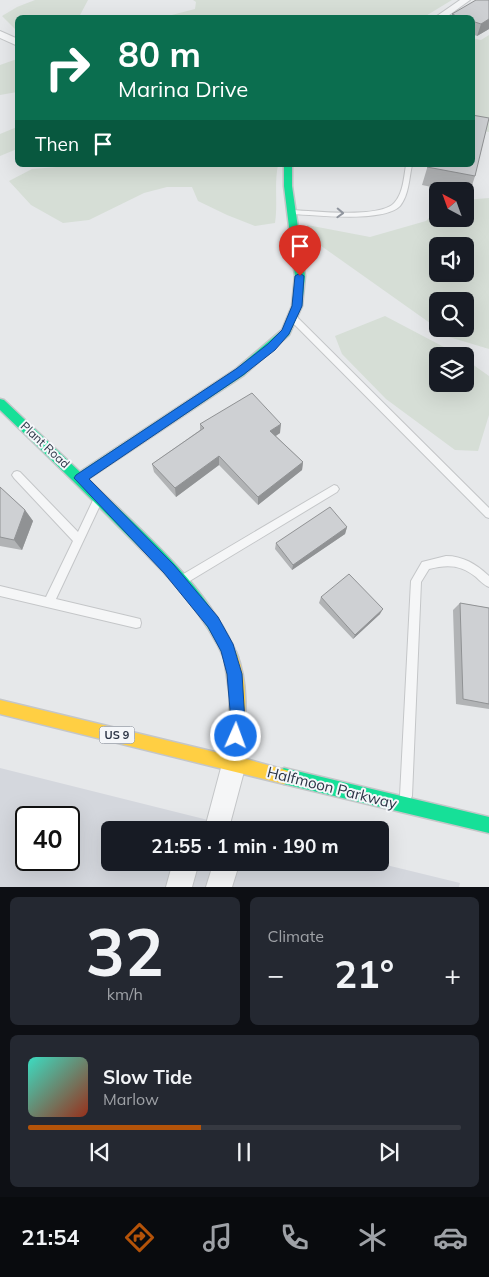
<!DOCTYPE html>
<html lang="en">
<head>
<meta charset="utf-8">
<style>
	:root { --surface:#171b24; --page:#242831; --text:#f1f3f6; --muted:#9ea1a6; --line:#363941; --accent:#b45309 }
	body { margin:0; font-family:Mulish,sans-serif; background:var(--page); color:var(--text); height:100vh; display:flex; flex-direction:column; font-size:19px; white-space:nowrap }
	* { box-sizing:border-box; margin:0 }
	p { font-size:16px; color:var(--muted) }
	.icon { flex:none; width:28px; height:28px; fill:none; stroke:currentColor; stroke-width:2; stroke-linecap:round; stroke-linejoin:round }
	.map { position:relative; height:887px; overflow:hidden }
	.drawer { display:flex; flex-direction:column; gap:10px; padding:10px; background:#0d0f14; flex:1 }
	.drawer>* { flex:none }
	.hud { position:absolute; left:15px; top:15px; width:460px; height:152px; border-radius:8px; box-shadow:0 5px 20px #0002; background:#0b6e4f; color:#fff; overflow:hidden }
	.needle { width:32px; rotate:319deg }
	.tools { position:absolute; left:429px; top:182px; display:grid; gap:10px }
	.tools a { display:grid; place-items:center; width:45px; height:45px; border-radius:8px; background:var(--surface); box-shadow:0 5px 20px #0002; font-size:25px }
	.speed { position:absolute; left:15px; top:806px; display:flex; gap:10px; font-size:25px; font-weight:700; text-align:center }
	.speed>* { display:grid; place-content:center; width:65px; height:65px; border-radius:50%; background:var(--surface); box-shadow:0 5px 20px #0002; line-height:1 }
	.speed .limit { border:2px solid #111; border-radius:8px; background:#fff; color:#111 }
	.pin { position:absolute; display:grid; place-items:center; width:42px; height:42px; color:#fff; margin:-51px -21px; border-radius:50% 50% 50% 0; rotate:-45deg; box-shadow:0 0 5px #0007 }
	.pin .icon { rotate:45deg }
	.me { position:absolute; width:55px; margin:-28px; rotate:2deg; stroke-linejoin:round; filter:drop-shadow(0 0 4px #0008) }
	.turn { display:flex; align-items:center; gap:18px; height:105px; padding:0 20px; font-size:22px }
	.turn .icon { width:65px; height:65px; stroke-width:2.5 }
	.turn b { display:block; font-size:35px; line-height:42px }
	.then { display:flex; align-items:center; height:48px; padding:0 20px; background:#0003; gap:10px; font-size:19px }
	.big { font-size:38px; font-weight:700; line-height:1.1 }
	.drawer .card { flex:1; display:flex; flex-direction:column; justify-content:center; gap:8px; min-width:0; padding:0 18px; border-radius:8px; background:var(--page) }
	.drawer .dial { align-items:center; gap:0 }
	.dial b { font-size:65px; line-height:1 }
	.song { display:flex; align-items:center; gap:15px }
	.cover { width:60px; height:60px; border-radius:8px; background:linear-gradient(135deg,hsl(170 70% 55%),hsl(10 70% 35%)) }
	.played { height:5px; border-radius:2px; background:linear-gradient(90deg,var(--accent) 40%,var(--line) 40%) }
	.keys { display:flex; justify-content:space-around; direction:ltr }
	.heat { display:flex; justify-content:space-between; align-items:center; font-size:28px; direction:ltr }
	.drawer .tiles { flex:1; display:grid; gap:10px; grid-template-columns:1fr 1fr }
	.card:last-child { grid-column:span 2 }
	.trip { position:absolute; left:101px; top:821px; width:288px; height:50px; border-radius:8px; background:var(--surface); box-shadow:0 5px 20px #0002; font-weight:700; line-height:50px; text-align:center }
	.menu { display:flex; height:80px; justify-content:space-around; align-items:center; background:#090b0e; color:var(--muted) }
	.menu .icon { width:35px; height:35px }
	.menu .active { color:var(--accent) }
	.menu b { font-size:22px; color:var(--text) }
	.map>svg:first-child { display:block }
	.built { fill:#d4d7dd; fill-rule:evenodd }
	.green { fill:#d6ded6; fill-rule:evenodd }
	.lines { fill:none; stroke-linecap:round; stroke-linejoin:round }
	.lane-casing { stroke:#c4c6c8; stroke-width:2 }
	.street-casing { stroke:#c4c6c8; stroke-width:2 }
	.fast-casing { stroke:#c4c6c8; stroke-width:3 }
	.slow-casing { stroke:#c4c6c8; stroke-width:3 }
	.lane { fill:#f5f6f7; fill-rule:evenodd }
	.street { fill:#f5f6f7; fill-rule:evenodd }
	.fast { fill:#16e098; fill-rule:evenodd }
	.slow { fill:#ffcf43; fill-rule:evenodd }
	.wall { fill:#b1b3b5 }
	.shaded-wall { fill:#909294 }
	.building { fill:#ced0d3; stroke:#909294 }
	.oneway { stroke:#90959e }
	.route { fill:#1a73e8; stroke:#114b97 }
	.labels { text-anchor:middle; stroke-width:4; stroke-linejoin:round; paint-order:stroke }
	.shield { fill:#f4f6f9; stroke:#676e7b; stroke-width:1 }
	.shield-label { font-size:11px; font-weight:bold; fill:#2b3445 }
	.street-label { font-size:12px; fill:#2b3445; stroke:#f4f6f9 }
	.near-street-label { font-size:15px; fill:#2b3445; stroke:#f4f6f9 }
</style>
</head>
<body>
<div class="map">
<svg width="489" height="887" viewBox="0 0 489 887">
	<rect width="100%" height="100%" fill="#e6e8ea"/>
	<path class="built" d="M 0,768 L 248,830 L 110,830 L 110,862 L 378,863 L 460,883 L 459,887 L 0,887 ZM 26,818 L 69,818 L 69,860 L 26,860 Z"/>
	<path class="green" d="M 35,0 L 88,0 L 79,17 L 18,18 L 17,31 L 2,16 L 17,7 Z
		M 193,0 L 452,0 L 424,17 L 164,17 L 195,9 L 196,2 Z
		M 489,35 L 489,132 L 473,129 L 472,38 L 481,40 Z
		M 17,59 L 17,92 L 0,95 L 0,65 Z
		M 17,127 L 17,149 L 0,156 L 0,134 Z
		M 59,165 L 278,165 C 274,184 278,204 275,223 L 255,226 L 227,215 L 198,201 L 192,187 L 167,187 L 144,193 L 89,220 L 63,223 L 31,205 L 9,181 L 32,169 L 57,167 Z
		M 489,198 L 489,349 L 449,337 L 438,329 L 465,329 L 465,301 L 438,301 L 437,328 L 310,238 L 307,225 L 370,237 L 426,221 L 437,210 L 438,219 L 465,219 L 465,200 ZM 465,246 L 465,274 L 438,274 L 438,246 Z
		M 385,316 L 461,356 L 438,356 L 438,384 L 465,384 L 465,359 L 489,376 L 489,415 L 478,451 L 455,450 L 386,399 L 342,354 L 335,336 Z"/>
	<g class="lines">
		<g class="lane-casing">
			<path id="lane" d="M 406,165 L 412,165 C 409,178 409,195 400,206 C 383,223 315,215 292,214 L 289,212 L 292,210 C 313,211 382,219 395,202 C 403,193 404,177 406,165 Z
				M 292,314 L 295,315 L 489,508 L 489,518 L 486,517 L 289,319 L 288,317 Z
				M 17,471 L 20,472 L 78,532 L 95,496 L 98,495 L 101,496 L 103,499 L 56,599 L 136,618 L 140,619 L 141,623 L 140,627 L 136,628 L 0,596 L 0,586 L 46,597 L 73,541 L 14,478 L 12,475 L 14,472 Z
				M 334,485 L 337,486 L 339,489 L 337,492 L 188,582 L 184,584 L 180,582 L 179,579 L 180,576 Z
				M 446,556 C 463,556 476,564 489,576 L 489,587 C 484,585 480,581 476,577 C 461,565 448,564 429,569 L 421,582 L 412,796 L 410,800 L 406,802 L 402,800 L 400,796 L 411,581 L 422,562 Z"/>
		</g>
		<g class="street-casing">
			<path id="street" d="M 460,0 L 470,0 L 445,18 L 434,18 Z
				M 0,31 L 18,39 L 18,46 L 0,38 Z
				M 234,752 L 242,756 L 246,764 L 230,824 L 231,830 L 207,830 L 206,824 L 222,764 L 226,756 Z
				M 173,862 L 199,862 L 192,887 L 166,887 Z
				M 211,862 L 237,862 L 237,871 L 232,887 L 206,887 L 211,871 Z"/>
		</g>
		<g class="fast-casing">
			<path id="fast" d="M 284,165 L 292,165 L 292,186 L 305,276 L 302,306 L 289,335 L 244,375 L 88,479 C 143,533 208,585 238,657 L 236,662 L 231,664 L 226,662 C 203,608 161,569 120,528 C 81,488 40,449 0,410 L 0,399 L 4,400 L 80,472 L 236,369 L 282,330 L 292,306 L 295,276 L 284,186 Z
				M 284,768 L 489,817 L 489,833 L 284,784 L 279,781 L 276,776 L 279,771 Z"/>
		</g>
		<g class="slow-casing">
			<path id="slow" d="M 231,650 L 236,652 C 250,685 245,723 242,758 L 289,771 L 292,776 L 289,781 L 284,784 L 0,714 L 0,700 L 227,755 L 230,697 L 224,657 L 226,652 Z"/>
		</g>
		<use href="#lane" class="lane"/>
		<use href="#street" class="street"/>
		<use href="#fast" class="fast"/>
		<use href="#slow" class="slow"/>
	</g>
	<path class="wall" d="M 489,0 L 489,29 L 477,36 L 472,34 L 472,18 L 451,18 L 452,14 Z
		M 428,165 L 475,176 L 469,195 L 465,194 L 465,191 L 451,191 L 422,185 Z
		M 200,424 L 280,433 L 276,436 L 303,462 L 302,470 L 258,505 L 219,465 L 176,497 L 154,472 L 152,464 L 200,430 Z
		M 0,487 L 25,510 L 33,521 L 22,550 L 0,546 Z
		M 347,527 L 345,534 L 292,570 L 275,549 L 276,543 Z
		M 321,597 L 380,614 L 353,639 L 319,603 Z
		M 460,603 L 489,608 L 489,709 L 456,704 L 453,610 Z"/>
	<path class="shaded-wall" d="M 489,19 L 489,29 L 477,36 L 481,24 Z
		M 281,424 L 280,433 L 269,440 L 270,431 Z
		M 219,456 L 219,465 L 176,497 L 175,488 Z
		M 303,462 L 302,470 L 258,505 L 258,497 Z
		M 25,510 L 33,521 L 22,550 L 14,540 Z
		M 347,527 L 345,534 L 292,570 L 293,565 Z
		M 383,609 L 380,614 L 353,639 L 355,635 Z"/>
	<path class="building" d="M 476,0 L 489,0 L 489,19 L 481,24 L 472,21 L 472,18 L 461,18 L 452,14 Z
		M 472,115 L 489,118 L 475,176 L 427,167 L 428,165 L 472,165 Z
		M 252,393 L 281,424 L 270,431 L 303,462 L 258,497 L 219,456 L 175,488 L 152,464 L 204,428 L 200,424 Z
		M 0,487 L 25,510 L 14,540 L 0,537 Z
		M 330,507 L 347,527 L 293,565 L 276,543 Z
		M 349,574 L 383,609 L 355,635 L 321,597 Z
		M 460,603 L 489,608 L 489,704 L 463,699 Z"/>
	<defs><path id="oneway-chevron" d="M-2-3.5L2.5 0L-2 3.5" fill="none" stroke-width="1.6" stroke-linecap="round" stroke-linejoin="round" transform="scale(1.25)"/></defs>
	<use class="oneway" href="#oneway-chevron" transform="translate(340 213) rotate(2)"/>
	<path class="route" d="M 300,273 L 304,276 L 302,306 L 289,334 L 275,350 L 243,375 L 89,479 L 174,565 L 218,617 L 233,644 L 242,674 L 245,722 L 242,741 L 236,744 L 231,741 L 229,736 L 231,722 L 227,674 L 221,651 L 208,627 L 164,573 L 74,478 L 76,475 L 236,369 L 268,344 L 282,330 L 292,306 L 295,276 Z"/>
	<g class="labels">
		<rect class="shield" x="99.5" y="726.5" width="35" height="17" rx="4"/>
		<g class="shield-label">
			<text x="117" y="739">US 9</text>
		</g>
		<g class="street-label">
			<text transform="translate(45 445) rotate(43)" y="4">Plant Road</text>
		</g>
		<g class="near-street-label">
			<text transform="translate(332 788) rotate(14)" y="5">Halfmoon Parkway</text>
		</g>
	</g>
</svg>
<div class="tools">
<a><svg class="needle" viewBox="-14 -14 28 28"><path d="M0-13l5 13h-10z" fill="#e53935"/><path d="M0 13l5-13h-10z" fill="#9ea1a6"/></svg></a>
<a><svg class="icon" aria-label="sound" viewBox="0 0 24 24"><path d="M4 9h4l5-4v14l-5-4H4zM17 9q2 3 0 6"/></svg></a>
<a><svg class="icon" aria-label="search" viewBox="0 0 24 24"><circle cx="10" cy="10" r="6"/><path d="M15 15l6 6"/></svg></a>
<a><svg class="icon" aria-label="layers" viewBox="0 0 24 24"><path d="M12 4l9 5-9 5-9-5zM3 14l9 5 9-5"/></svg></a>
</div>
<div class="speed"><div class="limit">40</div></div>
<div class="pin" style="left:300px;top:276px;background:#d93025"><svg class="icon" aria-label="arrive" viewBox="0 0 24 24"><path d="M6 21V4h12l-3 4 3 4H6"/></svg></div>
<svg class="me" style="left:236px;top:736px" viewBox="-20 -20 40 40"><circle r="17" fill="#1a73e8" stroke="#fff" stroke-width="3"/><path d="M0-11L8 9 0 5-8 9z" fill="#fff"/></svg>
<div class="trip">21:55 · 1 min · 190 m</div>
<div class="hud">
<div class="turn"><svg class="icon" aria-label="right" viewBox="0 0 24 24"><path d="M7 20v-9h11M14 6l5 5-5 5"/></svg><div><b>80 m</b>Marina Drive</div></div>
<div class="then">Then<svg class="icon" aria-label="arrive" viewBox="0 0 24 24"><path d="M6 21V4h12l-3 4 3 4H6"/></svg></div>
</div>
</div>
<section class="drawer">
<div class="tiles">
<div class="card dial"><b>32</b><p>km/h</p></div>
<div class="card"><p>Climate</p>
<div class="heat"><a>−</a><b class="big">21°</b><a>+</a></div>
</div>
<div class="card">
<div class="song"><i class="cover"></i><div><b>Slow Tide</b><p>Marlow</p></div></div>
<div class="played"></div>
<div class="keys"><svg class="icon" aria-label="previous" viewBox="0 0 24 24"><path d="M18 5L8 12l10 7zM5 5v14"/></svg><svg class="icon" aria-label="pause" viewBox="0 0 24 24"><path d="M8 5v14M16 5v14"/></svg><svg class="icon" aria-label="next" viewBox="0 0 24 24"><path d="M6 5l10 7-10 7zM19 5v14"/></svg></div>
</div>
</div>
</section>
<nav class="menu">
<b>21:54</b>
<svg class="icon active" aria-label="directions" viewBox="0 0 24 24"><path d="M12 3l9 9-9 9-9-9zM9 14v-3h6M13 9l2 2-2 2"/></svg>
<svg class="icon" aria-label="music" viewBox="0 0 24 24"><path d="M9 18V5l10-2v13"/><circle cx="6" cy="18" r="3"/><circle cx="16" cy="16" r="3"/></svg>
<svg class="icon" aria-label="phone" viewBox="0 0 24 24"><path d="M5 4h4l2 5-3 2q2 4 5 5l2-3 5 2v4C11 20 4 13 5 4z"/></svg>
<svg class="icon" aria-label="climate" viewBox="0 0 24 24"><path d="M12 3v18M4 7l16 10M4 17L20 7"/></svg>
<svg class="icon" aria-label="car" viewBox="0 0 24 24"><path d="M5 17H2v-5l4-1 3-4h7l3 4 3 1v5h-3M9 17h6M6 11h13"/><circle cx="7" cy="17" r="2"/><circle cx="17" cy="17" r="2"/></svg>
</nav>
</body>
</html>
